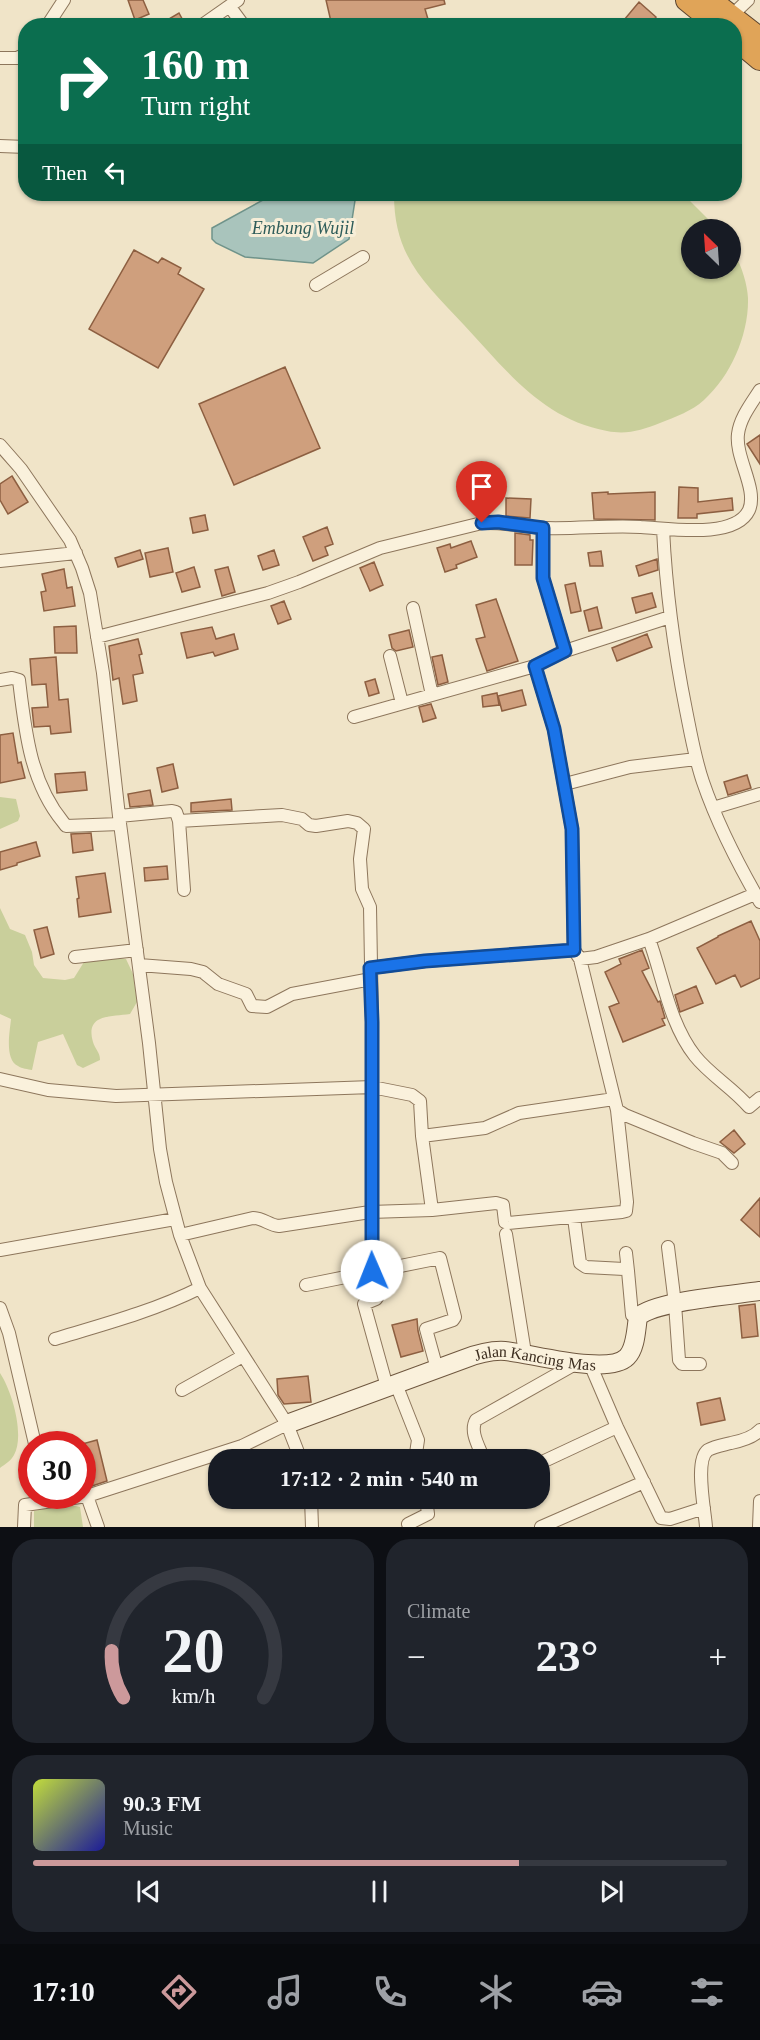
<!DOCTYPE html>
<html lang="en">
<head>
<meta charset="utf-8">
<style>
	:root { --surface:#171b24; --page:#20242c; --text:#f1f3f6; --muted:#9ea1a6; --line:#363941; --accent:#cc999b }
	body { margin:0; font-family:"Times New Roman",serif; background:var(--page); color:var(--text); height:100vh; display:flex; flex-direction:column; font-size:22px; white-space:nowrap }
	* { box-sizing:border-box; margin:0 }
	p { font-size:20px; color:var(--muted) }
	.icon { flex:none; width:33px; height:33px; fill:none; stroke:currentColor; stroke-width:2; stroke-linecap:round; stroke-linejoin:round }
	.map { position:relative; height:1527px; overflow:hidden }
	.panel { display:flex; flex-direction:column; gap:12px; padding:12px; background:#0d0f14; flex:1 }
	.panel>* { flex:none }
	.hud { position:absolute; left:18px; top:18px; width:724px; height:183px; border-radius:24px; box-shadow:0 2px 4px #0004; background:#0b6e4f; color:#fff; overflow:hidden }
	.needle { width:39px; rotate:335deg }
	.controls { position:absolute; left:681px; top:219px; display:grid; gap:12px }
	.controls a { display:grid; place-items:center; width:60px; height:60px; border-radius:50%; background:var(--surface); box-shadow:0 2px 4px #0004; font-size:30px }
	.speed { position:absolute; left:18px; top:1431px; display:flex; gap:12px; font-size:30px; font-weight:700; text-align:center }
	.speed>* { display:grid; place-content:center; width:78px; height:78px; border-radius:50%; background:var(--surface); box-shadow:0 2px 4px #0004; line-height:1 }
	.speed .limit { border:9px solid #d22; background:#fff; color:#111 }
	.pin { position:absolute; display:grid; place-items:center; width:51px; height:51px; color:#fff; margin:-62px -26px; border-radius:50% 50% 50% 0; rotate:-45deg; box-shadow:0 0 6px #0007 }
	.pin .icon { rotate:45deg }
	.me { position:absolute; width:66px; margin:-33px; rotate:359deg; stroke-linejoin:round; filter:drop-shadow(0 0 4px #0008) }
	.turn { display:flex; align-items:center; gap:21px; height:126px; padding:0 24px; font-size:27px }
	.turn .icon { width:78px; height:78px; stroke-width:2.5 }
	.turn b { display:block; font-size:42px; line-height:51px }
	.then { display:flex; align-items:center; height:57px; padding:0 24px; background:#0003; gap:12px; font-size:22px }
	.big { font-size:45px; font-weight:600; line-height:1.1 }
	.panel .tile { flex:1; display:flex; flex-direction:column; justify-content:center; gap:9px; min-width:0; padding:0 21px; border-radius:24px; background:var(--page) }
	.panel .dial { align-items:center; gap:0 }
	.dial svg { height:156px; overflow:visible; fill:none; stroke:var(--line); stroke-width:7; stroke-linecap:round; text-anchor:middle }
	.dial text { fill:var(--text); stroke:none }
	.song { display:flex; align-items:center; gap:18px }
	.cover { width:72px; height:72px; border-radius:9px; background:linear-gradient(135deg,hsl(70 70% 55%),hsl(240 70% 35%)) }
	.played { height:6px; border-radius:3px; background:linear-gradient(90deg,var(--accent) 70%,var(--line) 70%) }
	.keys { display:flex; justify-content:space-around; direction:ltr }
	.heat { display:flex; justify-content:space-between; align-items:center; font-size:33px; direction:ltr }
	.panel .tiles { flex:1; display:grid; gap:12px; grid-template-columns:1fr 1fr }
	.tile:last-child { grid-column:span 2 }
	.trip { position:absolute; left:208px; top:1449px; width:342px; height:60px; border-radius:24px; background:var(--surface); box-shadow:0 2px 4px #0004; font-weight:600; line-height:60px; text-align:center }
	.dock { display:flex; height:96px; justify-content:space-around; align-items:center; background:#090b0e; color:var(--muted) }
	.dock .icon { width:42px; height:42px }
	.dock .active { color:var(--accent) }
	.dock b { font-size:27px; color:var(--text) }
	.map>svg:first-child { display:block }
	.green { fill:#c9cf9b }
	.water { fill:#a9c4bc; stroke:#6f938a; stroke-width:1.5 }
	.building { fill:#cf9f7d; stroke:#8d5f41; stroke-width:1.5 }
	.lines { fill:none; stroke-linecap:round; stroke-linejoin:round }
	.street-casing { stroke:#8d765c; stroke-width:14 }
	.secondary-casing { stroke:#6f573f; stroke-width:20 }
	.highway-casing { stroke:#5b4430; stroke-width:24 }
	.street { stroke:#faf1dc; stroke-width:12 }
	.secondary { stroke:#faf1dc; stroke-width:18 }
	.highway { stroke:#e0a458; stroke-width:22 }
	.route-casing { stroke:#114b97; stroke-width:15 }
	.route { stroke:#1a73e8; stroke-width:10 }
	.labels { text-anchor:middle; stroke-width:6; stroke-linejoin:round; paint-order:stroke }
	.street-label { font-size:16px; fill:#3d2e20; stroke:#f7eed8 }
	.water-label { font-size:18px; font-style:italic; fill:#2f5d5a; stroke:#f7eed8 }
</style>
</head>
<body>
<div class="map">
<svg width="760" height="1527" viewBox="0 0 760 1527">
	<rect width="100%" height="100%" fill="#f0e4c8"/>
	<path class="green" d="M 394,194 L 683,194 L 718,229 L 692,230 L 692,268 L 730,268 L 731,247 C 740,262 747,281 748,298 C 749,334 731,376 704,400 C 692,411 675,417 660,423 C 642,430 627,435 607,431 C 542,419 507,371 464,325 C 424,282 394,257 394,194 Z
		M 0,797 L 16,799 L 20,816 L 18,821 L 0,829 Z
		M 0,908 L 10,929 L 25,935 L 32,952 L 34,965 L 43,978 L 65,980 L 74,978 L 84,962 L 114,957 L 126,959 L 133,974 L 137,1002 L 130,1014 C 110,1017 85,1014 93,1042 C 95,1049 100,1052 100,1060 L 83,1068 L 77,1065 L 63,1034 L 38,1042 L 32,1070 C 28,1069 22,1069 18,1066 C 4,1059 10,1031 11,1019 L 0,1014 Z
		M 0,1373 C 12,1391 25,1435 14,1455 C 11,1461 5,1464 0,1468 Z
		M 66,1504 L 80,1507 L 83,1527 L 34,1527 L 34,1511 Z"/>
	<path class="water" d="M 274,194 L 356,194 L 349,239 L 313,263 L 245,257 L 216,243 L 212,239 L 212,228 Z"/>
	<path class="building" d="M 128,0 L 143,0 L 149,14 L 135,20 Z
		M 326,0 L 444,0 L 445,4 L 425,9 L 430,26 L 332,26 Z
		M 639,2 L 656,17 L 649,26 L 619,26 Z
		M 179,13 L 186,26 L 157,26 Z
		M 134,250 L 158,263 L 162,258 L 181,268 L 178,274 L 204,289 L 158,368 L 89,329 Z
		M 285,367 L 320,448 L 234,485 L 199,404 Z
		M 760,435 L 760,464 L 747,444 Z
		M 12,476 L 28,502 L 8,514 L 0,500 L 0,484 Z
		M 679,487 L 698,488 L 698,502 L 732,498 L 733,510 L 697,514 L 697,518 L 678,518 Z
		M 608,492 L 608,494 L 655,492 L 655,520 L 594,519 L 592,493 Z
		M 506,498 L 531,499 L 530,518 L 506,516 Z
		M 205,515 L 208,530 L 193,533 L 190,518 Z
		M 327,527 L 333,544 L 325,547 L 328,555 L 313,561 L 303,537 Z
		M 515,533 L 530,535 L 530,540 L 533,540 L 532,565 L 515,565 Z
		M 471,541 L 477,557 L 456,565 L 457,568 L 445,572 L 437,548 L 450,544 L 451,548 Z
		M 168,548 L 173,572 L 150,577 L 145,553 Z
		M 140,550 L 143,559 L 118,567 L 115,558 Z
		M 274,550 L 279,565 L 263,570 L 258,556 Z
		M 601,551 L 603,566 L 590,566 L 588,553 Z
		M 657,559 L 658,570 L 639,576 L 636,566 Z
		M 374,562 L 383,585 L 370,591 L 360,568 Z
		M 194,567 L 200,587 L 182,592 L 176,573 Z
		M 228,567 L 235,592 L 222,596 L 215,570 Z
		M 64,569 L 67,588 L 72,587 L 75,606 L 44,611 L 41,592 L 46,591 L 42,574 Z
		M 575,583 L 581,611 L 571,613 L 565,585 Z
		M 652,593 L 656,607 L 636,613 L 632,598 Z
		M 496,599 L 518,661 L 487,671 L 476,639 L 485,637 L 476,605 Z
		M 284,601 L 291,619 L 278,624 L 271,606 Z
		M 597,607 L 602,628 L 589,631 L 584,611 Z
		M 76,626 L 77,653 L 55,653 L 54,627 Z
		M 212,627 L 216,639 L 234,634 L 238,649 L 215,656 L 213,652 L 187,658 L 181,633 Z
		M 409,630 L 413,647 L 396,651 L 392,648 L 389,635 Z
		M 647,634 L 652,647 L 617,661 L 612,648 Z
		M 138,639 L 142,654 L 139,655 L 143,673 L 133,675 L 137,701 L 123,704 L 119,678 L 113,680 L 109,646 Z
		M 442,655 L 448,682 L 438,685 L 432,657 Z
		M 56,657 L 59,700 L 68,699 L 71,732 L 51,734 L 50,726 L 34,727 L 32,708 L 48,707 L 46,684 L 32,685 L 30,659 Z
		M 375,679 L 379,693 L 369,696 L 365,682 Z
		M 522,690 L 526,705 L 502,711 L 498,696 Z
		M 497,693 L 499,705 L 483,707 L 482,696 Z
		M 431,704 L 436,718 L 423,722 L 419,707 Z
		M 13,733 L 18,763 L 21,762 L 25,778 L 0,783 L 0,735 Z
		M 173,764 L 178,788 L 162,792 L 157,768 Z
		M 85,772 L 87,790 L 57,793 L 55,774 Z
		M 747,775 L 751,788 L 728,795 L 724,782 Z
		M 150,790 L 153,805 L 130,807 L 128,794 Z
		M 231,799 L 232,810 L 191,812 L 191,803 Z
		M 91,833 L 93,850 L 73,853 L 71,834 Z
		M 36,842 L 40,856 L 17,863 L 17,865 L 0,870 L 0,852 Z
		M 167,866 L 168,879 L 145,881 L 144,868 Z
		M 105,873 L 111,912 L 79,917 L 77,899 L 79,898 L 76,877 Z
		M 751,921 L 760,941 L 760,978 L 741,987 L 735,975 L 716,984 L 697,948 L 718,937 L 718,936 Z
		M 47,927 L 54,954 L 41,958 L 34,930 Z
		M 642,950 L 649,968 L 642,971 L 658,1002 L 660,1001 L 665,1018 L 662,1019 L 665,1025 L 623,1042 L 609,1007 L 619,1003 L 605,972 L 621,964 L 619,959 Z
		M 696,986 L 703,1003 L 680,1012 L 675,995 Z
		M 734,1130 L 745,1144 L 734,1153 L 720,1142 Z
		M 760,1198 L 760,1237 L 741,1220 Z
		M 755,1304 L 758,1336 L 742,1338 L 739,1306 Z
		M 417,1319 L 418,1331 L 423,1351 L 401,1357 L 392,1325 Z
		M 308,1376 L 311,1402 L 284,1404 L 278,1395 L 277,1379 Z
		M 720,1398 L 725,1420 L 701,1425 L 697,1403 Z
		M 97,1440 L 107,1481 L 89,1487 L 82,1461 L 82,1444 Z"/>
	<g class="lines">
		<g class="street-casing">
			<path id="street" d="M 230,7 L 244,26
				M 727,20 L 748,0
				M 47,26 L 64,0
				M 201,26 L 238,0
				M 0,58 L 17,58 L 26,54
				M 0,146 L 26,147
				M 316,285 L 363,257
				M 0,445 L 21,469 L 70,540 L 82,568 L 90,593 L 103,673 L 119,816 L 149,1043 L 160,1149 L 166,1182 L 180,1235 L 200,1288 L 287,1424 L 301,1460
				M 543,528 L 543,578 L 565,651
				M 663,529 C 666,590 674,650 686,710 C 691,735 695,759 703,782 C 717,823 738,864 760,902
				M 0,561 L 76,553
				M 413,608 L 432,695
				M 670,617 L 565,651 L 535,666 L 554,729 L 572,829 L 574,950 L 580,959 L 596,957 L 649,939 L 755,894
				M 97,637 L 268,593 L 299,582 L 380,548 L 482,523 C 504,522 524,527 546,528 C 578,529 610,525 641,527 C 667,528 735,540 749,510 C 758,489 735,458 738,434 C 740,418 751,404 760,390
				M 390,656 L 402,703
				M 0,680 L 12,678 L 19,680 C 25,730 30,782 63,822 L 66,826 L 120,824
				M 354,717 L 535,666
				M 565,784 L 630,767 L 696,759
				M 713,808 L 760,794
				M 119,816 L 172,811 L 176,812 L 179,821 L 184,890
				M 179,821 L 282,815 L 302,819 L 309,825 L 316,826 L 348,821 L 357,823 L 364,829 L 360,859 L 362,889 L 370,907 L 372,1022 L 372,1271 L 378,1296 L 376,1299 L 364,1304 L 387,1387
				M 649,939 C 663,977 669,1023 695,1056 C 710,1075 733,1088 749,1107 L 760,1098
				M 75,957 L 137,950
				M 580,959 L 617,1110 L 625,1115 L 693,1143 L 722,1153 L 732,1163
				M 139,965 L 191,969 L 203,972 L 218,984 L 246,994 L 252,1006 L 267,1007 L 292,994 L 371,979
				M 370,968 L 425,961 L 574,950
				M 0,1079 L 48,1090 L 116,1096 L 372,1087 L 412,1095 L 420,1101 L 422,1136 L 432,1210
				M 422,1136 L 485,1128 L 519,1113 L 614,1099
				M 574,1218 L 580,1263 L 586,1267 L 624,1269 L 628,1271 L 632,1315 L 638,1317
				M 506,1234 L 525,1353
				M 180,1235 L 253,1218 C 263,1218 269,1225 279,1226 L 370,1212 L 432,1210 L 496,1203 L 503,1205 L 505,1222 L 508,1223 L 622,1212 L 626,1211 L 627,1202 L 617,1110
				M 668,1247 L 675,1304 L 679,1360 L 682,1364 L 700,1364
				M 0,1250 L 175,1219
				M 626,1253 L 628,1271
				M 306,1285 L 440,1258 L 455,1317 L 453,1320 L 426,1329 L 437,1369
				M 0,1308 L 9,1333 L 35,1444
				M 55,1339 C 105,1324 154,1311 200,1288
				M 590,1364 L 617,1427 L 661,1518 L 670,1519 L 704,1508
				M 396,1384 L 418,1440 L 415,1460
				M 182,1390 L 243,1356
				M 484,1460 C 480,1448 469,1432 476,1420 L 577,1363
				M 540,1463 L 617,1427
				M 311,1498 L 312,1527
				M 408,1524 L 428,1514 L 426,1498
				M 24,1527 L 25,1505 L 87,1496
				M 98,1527 L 87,1496 L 242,1446 L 287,1424
				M 541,1527 L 644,1482
				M 706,1527 C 705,1510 694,1460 708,1450 C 715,1446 723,1445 731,1443 C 741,1441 753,1438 760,1430
				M 759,1527 L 760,1501"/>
		</g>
		<g class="secondary-casing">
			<g id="secondary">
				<path id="s1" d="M 287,1424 L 464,1359 C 477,1354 491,1350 505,1351 C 530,1353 608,1376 627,1357 C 636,1348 636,1329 638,1317 C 654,1301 734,1295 760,1291"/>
			</g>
		</g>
		<g class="highway-casing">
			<path id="highway" d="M 687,0 L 719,26
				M 710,0 L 760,39
				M 735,38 L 760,59"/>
		</g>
		<use href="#street" class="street"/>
		<use href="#secondary" class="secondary"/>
		<use href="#highway" class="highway"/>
	</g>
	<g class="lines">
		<g class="route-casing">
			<path id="route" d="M 372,1271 L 372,1022 L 370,968 L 425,961 L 574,950 L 572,829 L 554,729 L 535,666 L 565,651 L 543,578 L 543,528 L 498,522 L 482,523"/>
		</g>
		<use href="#route" class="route"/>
	</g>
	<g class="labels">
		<g class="street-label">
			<text dy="6" stroke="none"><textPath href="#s1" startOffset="261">Jalan Kancing Mas</textPath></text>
		</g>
		<g class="water-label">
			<text x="303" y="234">Embung Wujil</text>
		</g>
	</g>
</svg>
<div class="controls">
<a><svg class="needle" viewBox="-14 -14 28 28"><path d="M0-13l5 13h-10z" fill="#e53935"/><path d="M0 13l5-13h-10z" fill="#9ea1a6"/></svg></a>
</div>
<div class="speed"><div class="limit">30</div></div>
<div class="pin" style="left:482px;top:523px;background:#d93025"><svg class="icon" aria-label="arrive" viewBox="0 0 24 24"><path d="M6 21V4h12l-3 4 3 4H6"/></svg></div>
<svg class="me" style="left:372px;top:1271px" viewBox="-20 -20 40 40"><circle r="19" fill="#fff"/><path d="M0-13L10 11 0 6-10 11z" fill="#1a73e8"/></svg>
<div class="trip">17:12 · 2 min · 540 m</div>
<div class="hud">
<div class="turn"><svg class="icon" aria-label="right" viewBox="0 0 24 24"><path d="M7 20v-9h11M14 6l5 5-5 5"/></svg><div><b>160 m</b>Turn right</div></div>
<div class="then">Then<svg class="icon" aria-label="left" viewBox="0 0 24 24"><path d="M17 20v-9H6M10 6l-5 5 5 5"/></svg></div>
</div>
</div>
<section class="panel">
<div class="tiles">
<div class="tile dial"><svg viewBox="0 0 100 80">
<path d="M14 69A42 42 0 1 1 86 69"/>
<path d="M14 69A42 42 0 0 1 8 45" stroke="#cc999b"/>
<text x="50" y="56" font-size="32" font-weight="700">20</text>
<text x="50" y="72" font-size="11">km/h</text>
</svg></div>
<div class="tile"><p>Climate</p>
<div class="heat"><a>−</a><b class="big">23°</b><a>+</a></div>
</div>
<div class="tile">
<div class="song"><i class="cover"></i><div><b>90.3 FM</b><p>Music</p></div></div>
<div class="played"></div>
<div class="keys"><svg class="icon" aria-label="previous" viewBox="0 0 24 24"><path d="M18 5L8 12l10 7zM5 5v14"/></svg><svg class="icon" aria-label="pause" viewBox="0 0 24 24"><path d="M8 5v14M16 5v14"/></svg><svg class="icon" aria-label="next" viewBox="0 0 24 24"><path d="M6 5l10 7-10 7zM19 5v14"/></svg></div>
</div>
</div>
</section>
<nav class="dock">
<b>17:10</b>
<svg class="icon active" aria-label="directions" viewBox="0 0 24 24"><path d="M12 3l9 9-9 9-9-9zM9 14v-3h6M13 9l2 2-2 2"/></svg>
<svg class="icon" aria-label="music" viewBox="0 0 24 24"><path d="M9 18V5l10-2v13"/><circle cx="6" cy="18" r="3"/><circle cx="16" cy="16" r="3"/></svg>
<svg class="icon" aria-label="phone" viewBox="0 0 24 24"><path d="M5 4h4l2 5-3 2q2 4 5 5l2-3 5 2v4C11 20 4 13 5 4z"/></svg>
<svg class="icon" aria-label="climate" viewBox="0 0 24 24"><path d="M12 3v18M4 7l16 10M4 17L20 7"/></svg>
<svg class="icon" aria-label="car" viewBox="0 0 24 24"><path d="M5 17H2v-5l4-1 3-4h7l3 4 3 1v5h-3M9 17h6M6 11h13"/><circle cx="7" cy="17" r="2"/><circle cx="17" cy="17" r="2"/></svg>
<svg class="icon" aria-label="filters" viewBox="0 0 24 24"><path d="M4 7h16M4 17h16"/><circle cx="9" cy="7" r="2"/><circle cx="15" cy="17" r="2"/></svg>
</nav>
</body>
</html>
